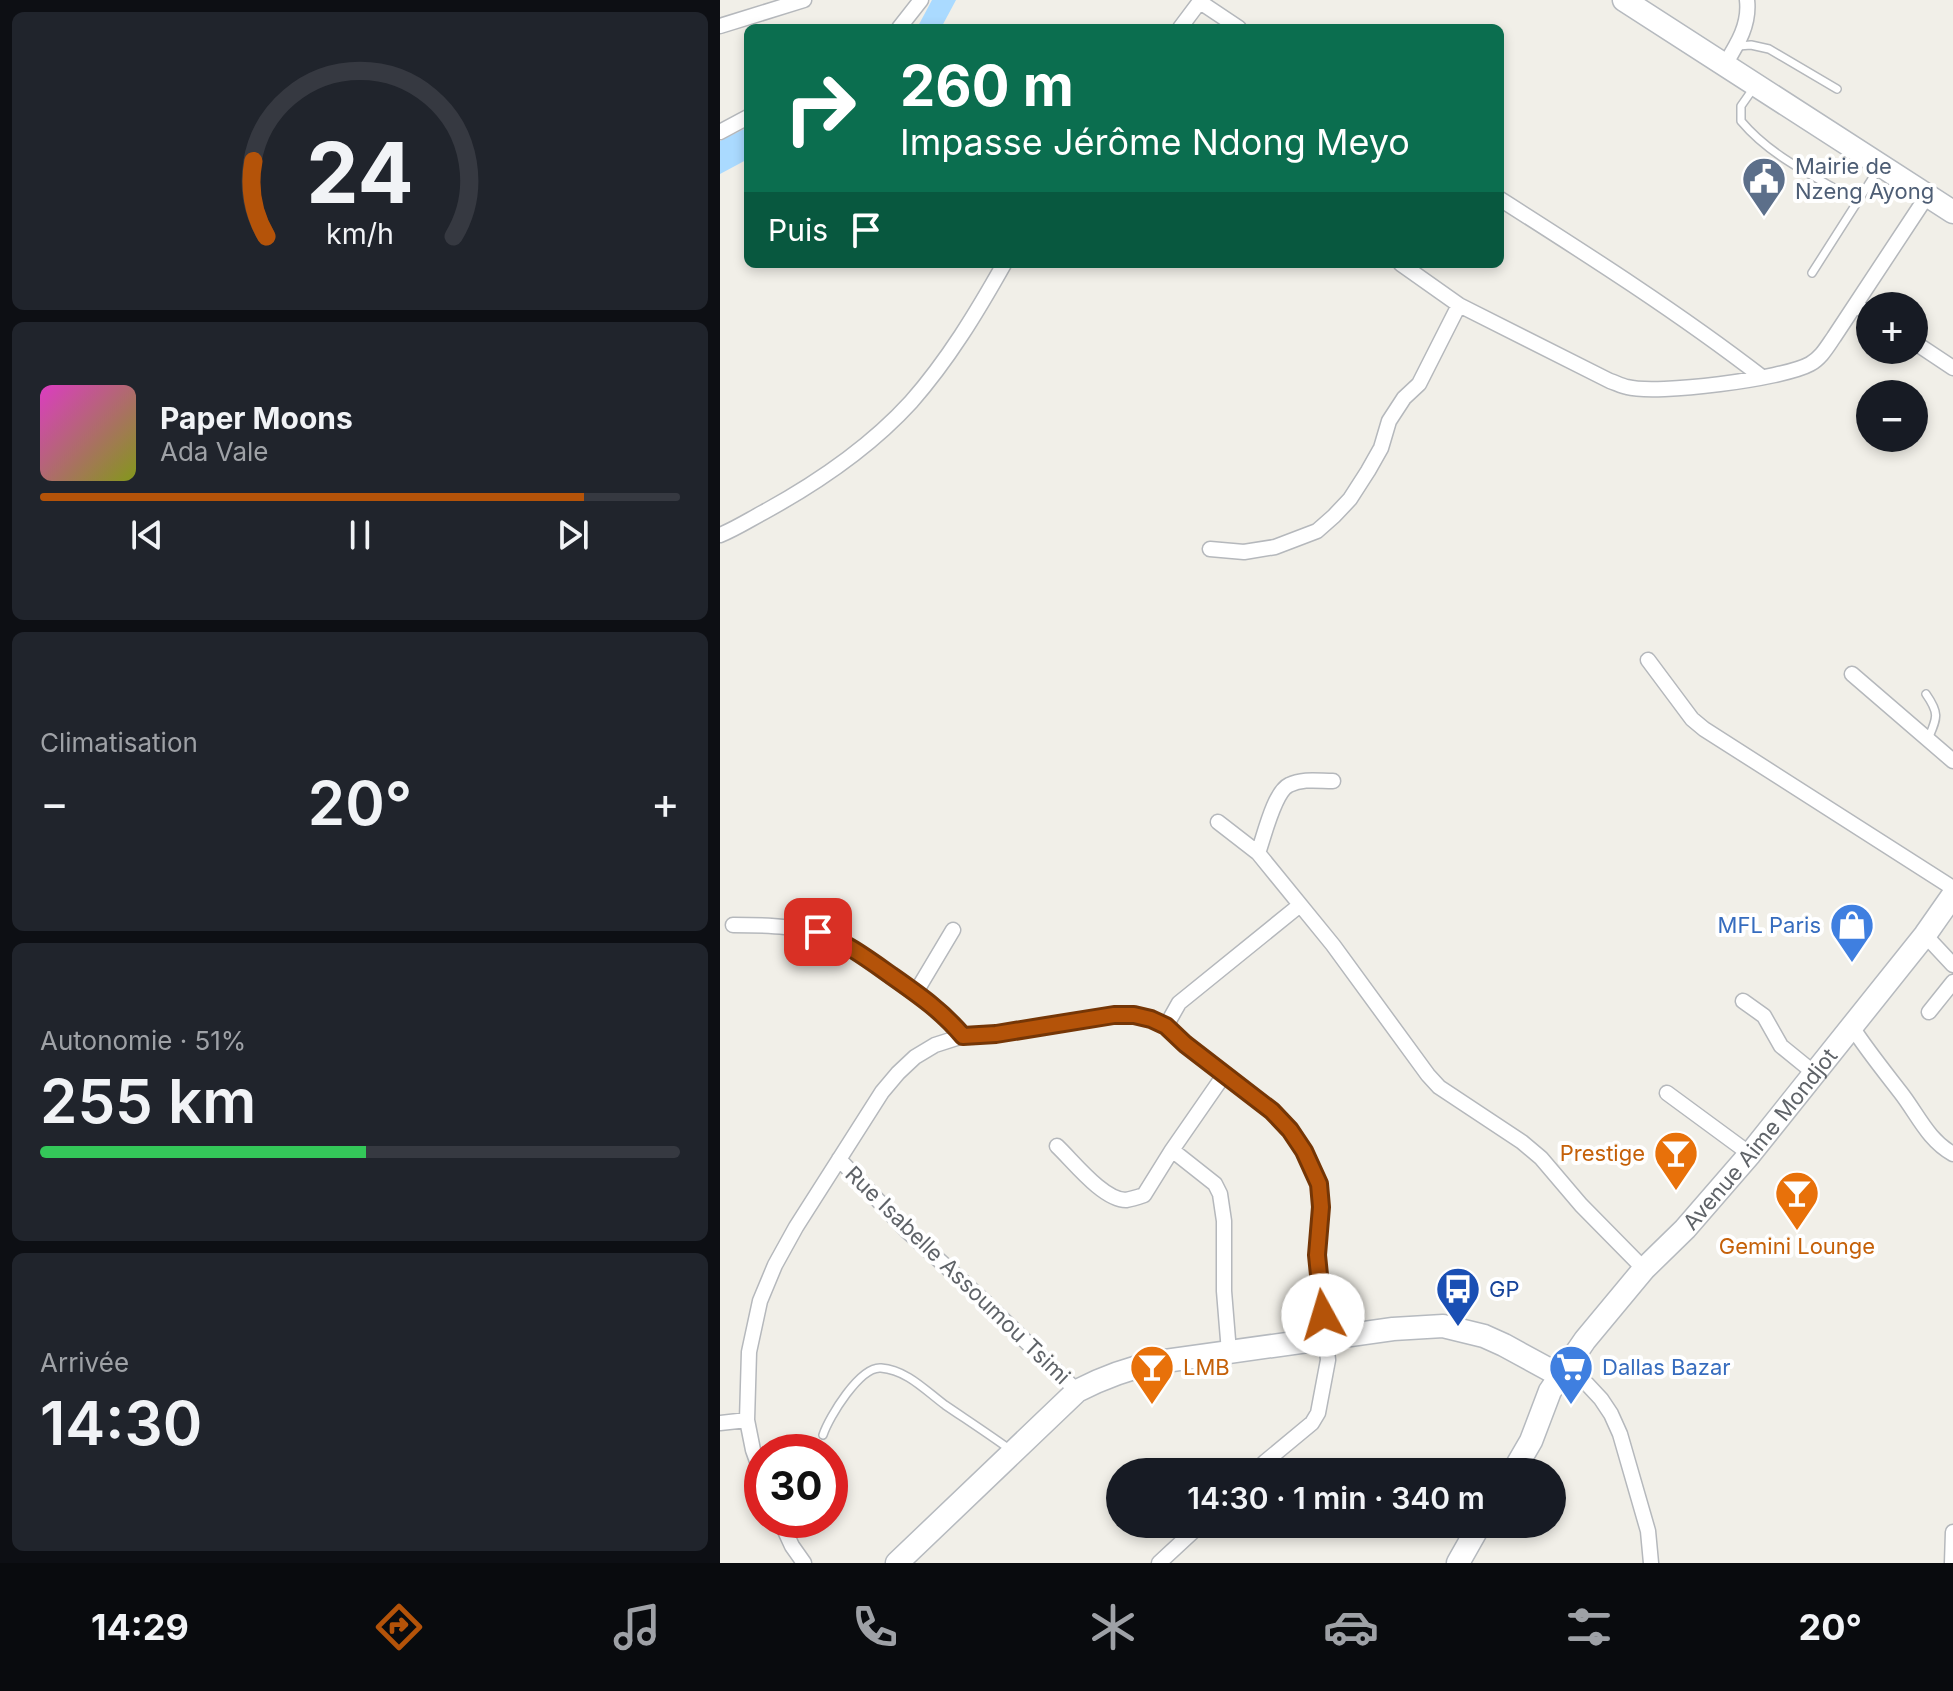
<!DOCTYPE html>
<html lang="fr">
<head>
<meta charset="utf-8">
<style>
	:root { --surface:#171b24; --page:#20242c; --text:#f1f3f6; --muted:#9ea1a6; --line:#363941; --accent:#b45309 }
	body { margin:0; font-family:Inter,sans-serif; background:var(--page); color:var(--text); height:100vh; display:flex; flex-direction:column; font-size:30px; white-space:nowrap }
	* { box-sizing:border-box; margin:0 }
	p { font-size:26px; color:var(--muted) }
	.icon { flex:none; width:44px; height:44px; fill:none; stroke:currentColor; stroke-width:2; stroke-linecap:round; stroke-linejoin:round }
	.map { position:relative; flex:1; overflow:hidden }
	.sheet { display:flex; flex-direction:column; gap:12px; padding:12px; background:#0d0f14; width:720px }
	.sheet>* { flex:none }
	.guide { position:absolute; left:24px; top:24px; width:760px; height:244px; border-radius:12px; box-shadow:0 4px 12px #0003; background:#0b6e4f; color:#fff; overflow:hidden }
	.fabs { position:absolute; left:1136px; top:292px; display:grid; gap:16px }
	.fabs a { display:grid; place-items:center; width:72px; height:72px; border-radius:50%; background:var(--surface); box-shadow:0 4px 12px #0003; font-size:40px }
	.speed { position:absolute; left:24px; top:1434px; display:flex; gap:16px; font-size:40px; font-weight:700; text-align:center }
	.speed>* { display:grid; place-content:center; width:104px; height:104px; border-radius:50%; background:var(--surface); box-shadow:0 4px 12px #0003; line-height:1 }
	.speed .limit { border:12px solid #d22; background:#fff; color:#111 }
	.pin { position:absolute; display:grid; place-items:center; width:68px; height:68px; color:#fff; margin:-34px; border-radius:16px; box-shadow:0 4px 12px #0006 }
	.me { position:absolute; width:88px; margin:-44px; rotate:354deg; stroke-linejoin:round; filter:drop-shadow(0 0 6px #0008) }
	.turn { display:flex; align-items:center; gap:28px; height:168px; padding:0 24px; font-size:36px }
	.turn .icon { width:104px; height:104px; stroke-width:2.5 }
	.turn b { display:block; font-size:56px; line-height:68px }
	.then { display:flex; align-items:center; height:76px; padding:0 24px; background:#0003; gap:16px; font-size:30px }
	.big { font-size:60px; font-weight:600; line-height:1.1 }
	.sheet .widget { flex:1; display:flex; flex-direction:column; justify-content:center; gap:12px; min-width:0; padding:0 28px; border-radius:12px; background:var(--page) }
	.sheet .dial { align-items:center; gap:0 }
	.dial svg { height:208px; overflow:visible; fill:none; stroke:var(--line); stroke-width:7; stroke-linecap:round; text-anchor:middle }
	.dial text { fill:var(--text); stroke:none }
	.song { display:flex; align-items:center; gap:24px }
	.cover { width:96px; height:96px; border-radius:12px; background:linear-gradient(135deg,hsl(310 70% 55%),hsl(70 70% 35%)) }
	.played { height:8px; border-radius:4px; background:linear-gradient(90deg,var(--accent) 85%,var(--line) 85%) }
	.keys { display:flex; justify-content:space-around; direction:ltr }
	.heat { display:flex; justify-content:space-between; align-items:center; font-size:44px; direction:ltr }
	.charge { height:12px; border-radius:6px; background:linear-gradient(90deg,#34c759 51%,var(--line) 0) }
	.trip { position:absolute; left:386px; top:1458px; width:460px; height:80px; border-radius:40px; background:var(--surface); box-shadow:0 4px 12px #0003; font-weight:600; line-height:80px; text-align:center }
	.tab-bar { display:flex; height:128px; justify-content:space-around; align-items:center; background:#090b0e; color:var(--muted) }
	.tab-bar .icon { width:56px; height:56px }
	.tab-bar .selected { color:var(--accent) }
	.tab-bar b { font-size:36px; color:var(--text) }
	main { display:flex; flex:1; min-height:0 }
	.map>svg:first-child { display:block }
	.water { fill:#aadaff }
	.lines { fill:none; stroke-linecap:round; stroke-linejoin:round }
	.lane-casing { stroke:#b5b8bc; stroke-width:10 }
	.street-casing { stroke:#b5b8bc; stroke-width:17 }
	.secondary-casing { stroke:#b6babf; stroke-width:25 }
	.lane { stroke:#fff; stroke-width:7 }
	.street { stroke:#fff; stroke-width:14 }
	.secondary { stroke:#fff; stroke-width:22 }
	.route-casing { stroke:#753606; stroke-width:20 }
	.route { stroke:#b45309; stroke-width:14 }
	.labels { text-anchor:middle; stroke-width:8; stroke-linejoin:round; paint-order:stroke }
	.service-label { font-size:22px; fill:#4e5e75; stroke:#fff; text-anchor:start }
	.shop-label { font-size:22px; fill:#366cbe; stroke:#fff; text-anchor:end }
	.street-label { font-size:22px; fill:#5f6368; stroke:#fff }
	.food-label { font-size:22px; fill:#c56008; stroke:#fff; text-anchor:end }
	.transit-label { font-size:22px; fill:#164399; stroke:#fff; text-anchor:start }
</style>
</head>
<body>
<main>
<section class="sheet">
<div class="widget dial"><svg viewBox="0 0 100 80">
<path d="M14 69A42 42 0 1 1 86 69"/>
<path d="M14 69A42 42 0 0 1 9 40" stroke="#b45309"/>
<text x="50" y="56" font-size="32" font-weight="700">24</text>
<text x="50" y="72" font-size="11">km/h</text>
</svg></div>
<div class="widget">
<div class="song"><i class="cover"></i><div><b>Paper Moons</b><p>Ada Vale</p></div></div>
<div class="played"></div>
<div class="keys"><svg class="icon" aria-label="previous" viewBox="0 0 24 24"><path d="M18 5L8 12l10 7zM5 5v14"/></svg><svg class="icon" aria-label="pause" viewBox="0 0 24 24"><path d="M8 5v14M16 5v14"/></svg><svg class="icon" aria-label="next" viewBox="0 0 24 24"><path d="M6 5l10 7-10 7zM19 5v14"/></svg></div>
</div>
<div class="widget"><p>Climatisation</p>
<div class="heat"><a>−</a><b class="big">20°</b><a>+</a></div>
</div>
<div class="widget"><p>Autonomie · 51%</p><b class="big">255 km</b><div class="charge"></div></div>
<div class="widget"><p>Arrivée</p><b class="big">14:30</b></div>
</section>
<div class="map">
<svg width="1233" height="1563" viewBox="0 0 1233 1563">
	<rect width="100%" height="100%" fill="#f1efe8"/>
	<path class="water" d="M 212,0 L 236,0 L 221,28 L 197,28 Z
		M 28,127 L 28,159 L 0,174 L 0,141 Z"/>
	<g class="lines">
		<g class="lane-casing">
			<path id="lane" d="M 1018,46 L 1031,45 L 1049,49 L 1117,89
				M 1035,86 L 1021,106 L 1021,121 C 1052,158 1097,177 1138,202
				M 1092,273 L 1159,168
				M 1206,694 C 1220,714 1217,718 1208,739
				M 103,1435 C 109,1417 140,1366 161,1368 C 187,1370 206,1391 225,1405 C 247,1420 270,1435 292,1451"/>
		</g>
		<g class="street-casing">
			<path id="street" d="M 480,2 L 519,28
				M 0,26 L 84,0
				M 179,28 L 201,0
				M 460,28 L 481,0
				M 1004,66 C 1017,45 1030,25 1027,0
				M 0,132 L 28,117
				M 780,199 C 868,255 959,313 1042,377
				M 681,264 L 739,305 L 890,381 C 896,383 902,386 907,387 C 937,395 1063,379 1090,364 C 1101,358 1107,347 1114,337 L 1207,196
				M 1135,305 L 1150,314
				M 1194,342 L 1233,368
				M 0,535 C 15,529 29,520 44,512 C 97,483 150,447 191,402 C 228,360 257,312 284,264
				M 490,549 L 524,552 L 555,547 L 597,531 L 614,516 L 630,499 L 648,471 L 661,448 L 669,421 L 684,398 L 699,384 L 739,305
				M 928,660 L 972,719 L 984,729 L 1233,888
				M 1132,674 L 1233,761
				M 498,822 L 538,853 L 613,945 L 708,1075 L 719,1087 L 802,1142 L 821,1158 L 861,1205 L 924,1269
				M 538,853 C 544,837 554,792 569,785 C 583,778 599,781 613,781
				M 13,925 C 50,925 81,926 117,939 L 225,1015 L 243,1036
				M 1205,935 L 1233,965
				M 196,992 L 233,930
				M 1023,1001 L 1044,1016 L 1061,1046 L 1093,1072
				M 1209,1012 L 1233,982
				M 446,1026 L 459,1003 L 580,905
				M 1132,1027 C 1147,1050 1164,1071 1181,1093 C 1198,1115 1208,1140 1233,1154
				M 947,1093 L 1030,1154
				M 337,1146 C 353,1161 383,1200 406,1200 C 412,1199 418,1197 424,1195 L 452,1150 L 504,1075
				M 452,1150 L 495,1184 L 500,1194 L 504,1221 L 504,1291 L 509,1352
				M 119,1159 L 187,1231 L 263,1300 L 357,1391
				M 839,1375 L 867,1384 L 881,1399 L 891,1414 L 900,1434 L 928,1531 L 931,1563
				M 0,1423 L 27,1420
				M 42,1475 L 33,1450 L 27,1420 L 29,1352 L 40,1301 L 55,1265 L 76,1227 L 162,1092 L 178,1073 L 195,1057 L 215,1045 L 243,1036 L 276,1034 L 394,1015 L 414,1015 L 431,1019 L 446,1026 L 465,1044 L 552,1111 L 570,1130 L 584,1151 L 599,1184 L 601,1207 L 597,1255 L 608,1360 L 598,1413 L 592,1423 L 545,1462 L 535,1472
				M 60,1520 L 72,1546 L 84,1563
				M 439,1563 L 481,1524
				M 1232,1563 L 1233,1532"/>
		</g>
		<g class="secondary-casing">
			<g id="secondary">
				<path d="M 904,0 L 1233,212"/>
				<path id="s1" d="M 793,1472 L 811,1441 L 830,1391 L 865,1340 L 924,1269 L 965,1229 L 1030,1154 L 1205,935 L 1233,895"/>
				<path d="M 177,1563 L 357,1391 C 384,1377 409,1368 438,1362 L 673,1329 L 723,1326 L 764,1336 L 784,1345 L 839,1375"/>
				<path d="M 738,1563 L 760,1524"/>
			</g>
		</g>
		<use href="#lane" class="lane"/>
		<use href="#street" class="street"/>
		<use href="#secondary" class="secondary"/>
	</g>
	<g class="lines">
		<g class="route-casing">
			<path id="route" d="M 98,932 C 125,942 148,959 172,976 C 199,995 222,1011 243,1036 L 276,1034 L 394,1015 L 414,1015 L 431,1019 L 446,1026 L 465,1044 L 552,1111 L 570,1130 L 584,1151 L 599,1184 L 601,1207 L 597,1255 L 603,1315"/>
		</g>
		<use href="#route" class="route"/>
	</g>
	<defs>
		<g id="civic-pin" transform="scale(2.3)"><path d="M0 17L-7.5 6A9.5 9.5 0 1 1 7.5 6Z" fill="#5c6f8a" stroke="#fff"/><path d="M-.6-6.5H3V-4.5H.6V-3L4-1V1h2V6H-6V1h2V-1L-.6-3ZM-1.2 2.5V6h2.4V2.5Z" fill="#fff"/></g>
		<g id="shop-pin" transform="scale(2.3)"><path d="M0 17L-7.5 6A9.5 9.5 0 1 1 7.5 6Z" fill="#3f7fe0" stroke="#fff"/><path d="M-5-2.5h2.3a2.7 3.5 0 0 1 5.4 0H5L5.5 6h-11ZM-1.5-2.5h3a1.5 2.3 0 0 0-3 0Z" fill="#fff"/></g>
		<g id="bar-pin" transform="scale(2.3)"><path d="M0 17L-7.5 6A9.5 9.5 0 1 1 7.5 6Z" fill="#e8710a" stroke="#fff"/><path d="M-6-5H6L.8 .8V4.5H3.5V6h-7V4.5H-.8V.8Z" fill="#fff"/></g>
		<g id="bus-pin" transform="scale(2.3)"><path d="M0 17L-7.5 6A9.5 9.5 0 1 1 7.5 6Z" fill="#1a4fb4" stroke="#fff"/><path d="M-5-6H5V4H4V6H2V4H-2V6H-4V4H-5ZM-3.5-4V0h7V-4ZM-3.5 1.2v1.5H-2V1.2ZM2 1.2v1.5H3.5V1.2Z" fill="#fff"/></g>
		<g id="supermarket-pin" transform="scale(2.3)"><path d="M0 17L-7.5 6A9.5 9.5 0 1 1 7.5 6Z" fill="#3f7fe0" stroke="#fff"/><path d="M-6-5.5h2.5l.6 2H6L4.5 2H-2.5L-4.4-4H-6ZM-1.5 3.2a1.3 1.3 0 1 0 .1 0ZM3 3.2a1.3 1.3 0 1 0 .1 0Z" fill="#fff"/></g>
	</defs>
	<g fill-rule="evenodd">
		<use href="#civic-pin" x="1044" y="179"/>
		<use href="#shop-pin" x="1132" y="925"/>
		<use href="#bar-pin" x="956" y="1153"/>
		<use href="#bar-pin" x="1077" y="1193"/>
		<use href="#bus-pin" x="738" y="1289"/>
		<use href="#bar-pin" x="432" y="1367"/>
		<use href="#supermarket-pin" x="851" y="1367"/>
	</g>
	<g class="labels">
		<g class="service-label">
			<text x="1075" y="174">Mairie de<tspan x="1075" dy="25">Nzeng Ayong</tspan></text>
		</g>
		<g class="shop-label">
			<text x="1101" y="933">MFL Paris</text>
			<text x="882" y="1375" text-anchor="start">Dallas Bazar</text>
		</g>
		<g class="street-label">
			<text dy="8" stroke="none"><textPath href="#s1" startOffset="418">Avenue Aime Mondjot</textPath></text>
			<text transform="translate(238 1275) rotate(44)" y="8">Rue Isabelle Assoumou Tsimi</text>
		</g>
		<g class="food-label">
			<text x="925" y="1161">Prestige</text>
			<text x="1077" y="1254" text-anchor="middle">Gemini Lounge</text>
			<text x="463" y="1375" text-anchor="start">LMB</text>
		</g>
		<g class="transit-label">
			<text x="769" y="1297">GP</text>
		</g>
	</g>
</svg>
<div class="fabs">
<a>+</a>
<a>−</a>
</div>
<div class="speed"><div class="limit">30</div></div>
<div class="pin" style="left:98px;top:932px;background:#d93025"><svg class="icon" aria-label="arrive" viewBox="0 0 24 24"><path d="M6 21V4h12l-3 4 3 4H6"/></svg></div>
<svg class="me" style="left:603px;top:1315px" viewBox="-20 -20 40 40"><circle r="19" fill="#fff"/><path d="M0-13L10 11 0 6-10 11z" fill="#b45309"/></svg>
<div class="trip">14:30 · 1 min · 340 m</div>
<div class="guide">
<div class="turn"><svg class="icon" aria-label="right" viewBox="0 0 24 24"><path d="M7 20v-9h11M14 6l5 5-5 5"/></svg><div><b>260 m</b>Impasse Jérôme Ndong Meyo</div></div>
<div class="then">Puis<svg class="icon" aria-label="arrive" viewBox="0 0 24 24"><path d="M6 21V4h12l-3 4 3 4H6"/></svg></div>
</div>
</div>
</main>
<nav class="tab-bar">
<b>14:29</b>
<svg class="icon selected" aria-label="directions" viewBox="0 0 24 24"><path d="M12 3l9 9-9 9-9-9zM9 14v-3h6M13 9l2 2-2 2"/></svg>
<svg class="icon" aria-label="music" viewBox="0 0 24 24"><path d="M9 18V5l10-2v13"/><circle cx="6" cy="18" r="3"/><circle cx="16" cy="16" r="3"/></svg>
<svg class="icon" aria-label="phone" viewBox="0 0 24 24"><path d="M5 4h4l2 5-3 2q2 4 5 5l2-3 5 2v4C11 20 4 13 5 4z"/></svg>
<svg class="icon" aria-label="climate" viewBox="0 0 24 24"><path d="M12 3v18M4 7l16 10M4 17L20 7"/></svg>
<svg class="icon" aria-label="car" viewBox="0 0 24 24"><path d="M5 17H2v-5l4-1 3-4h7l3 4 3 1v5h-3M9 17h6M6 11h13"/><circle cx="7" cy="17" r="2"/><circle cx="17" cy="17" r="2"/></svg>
<svg class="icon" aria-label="filters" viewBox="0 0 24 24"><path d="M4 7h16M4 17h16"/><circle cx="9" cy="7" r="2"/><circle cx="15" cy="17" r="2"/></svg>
<b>20°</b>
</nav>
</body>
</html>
